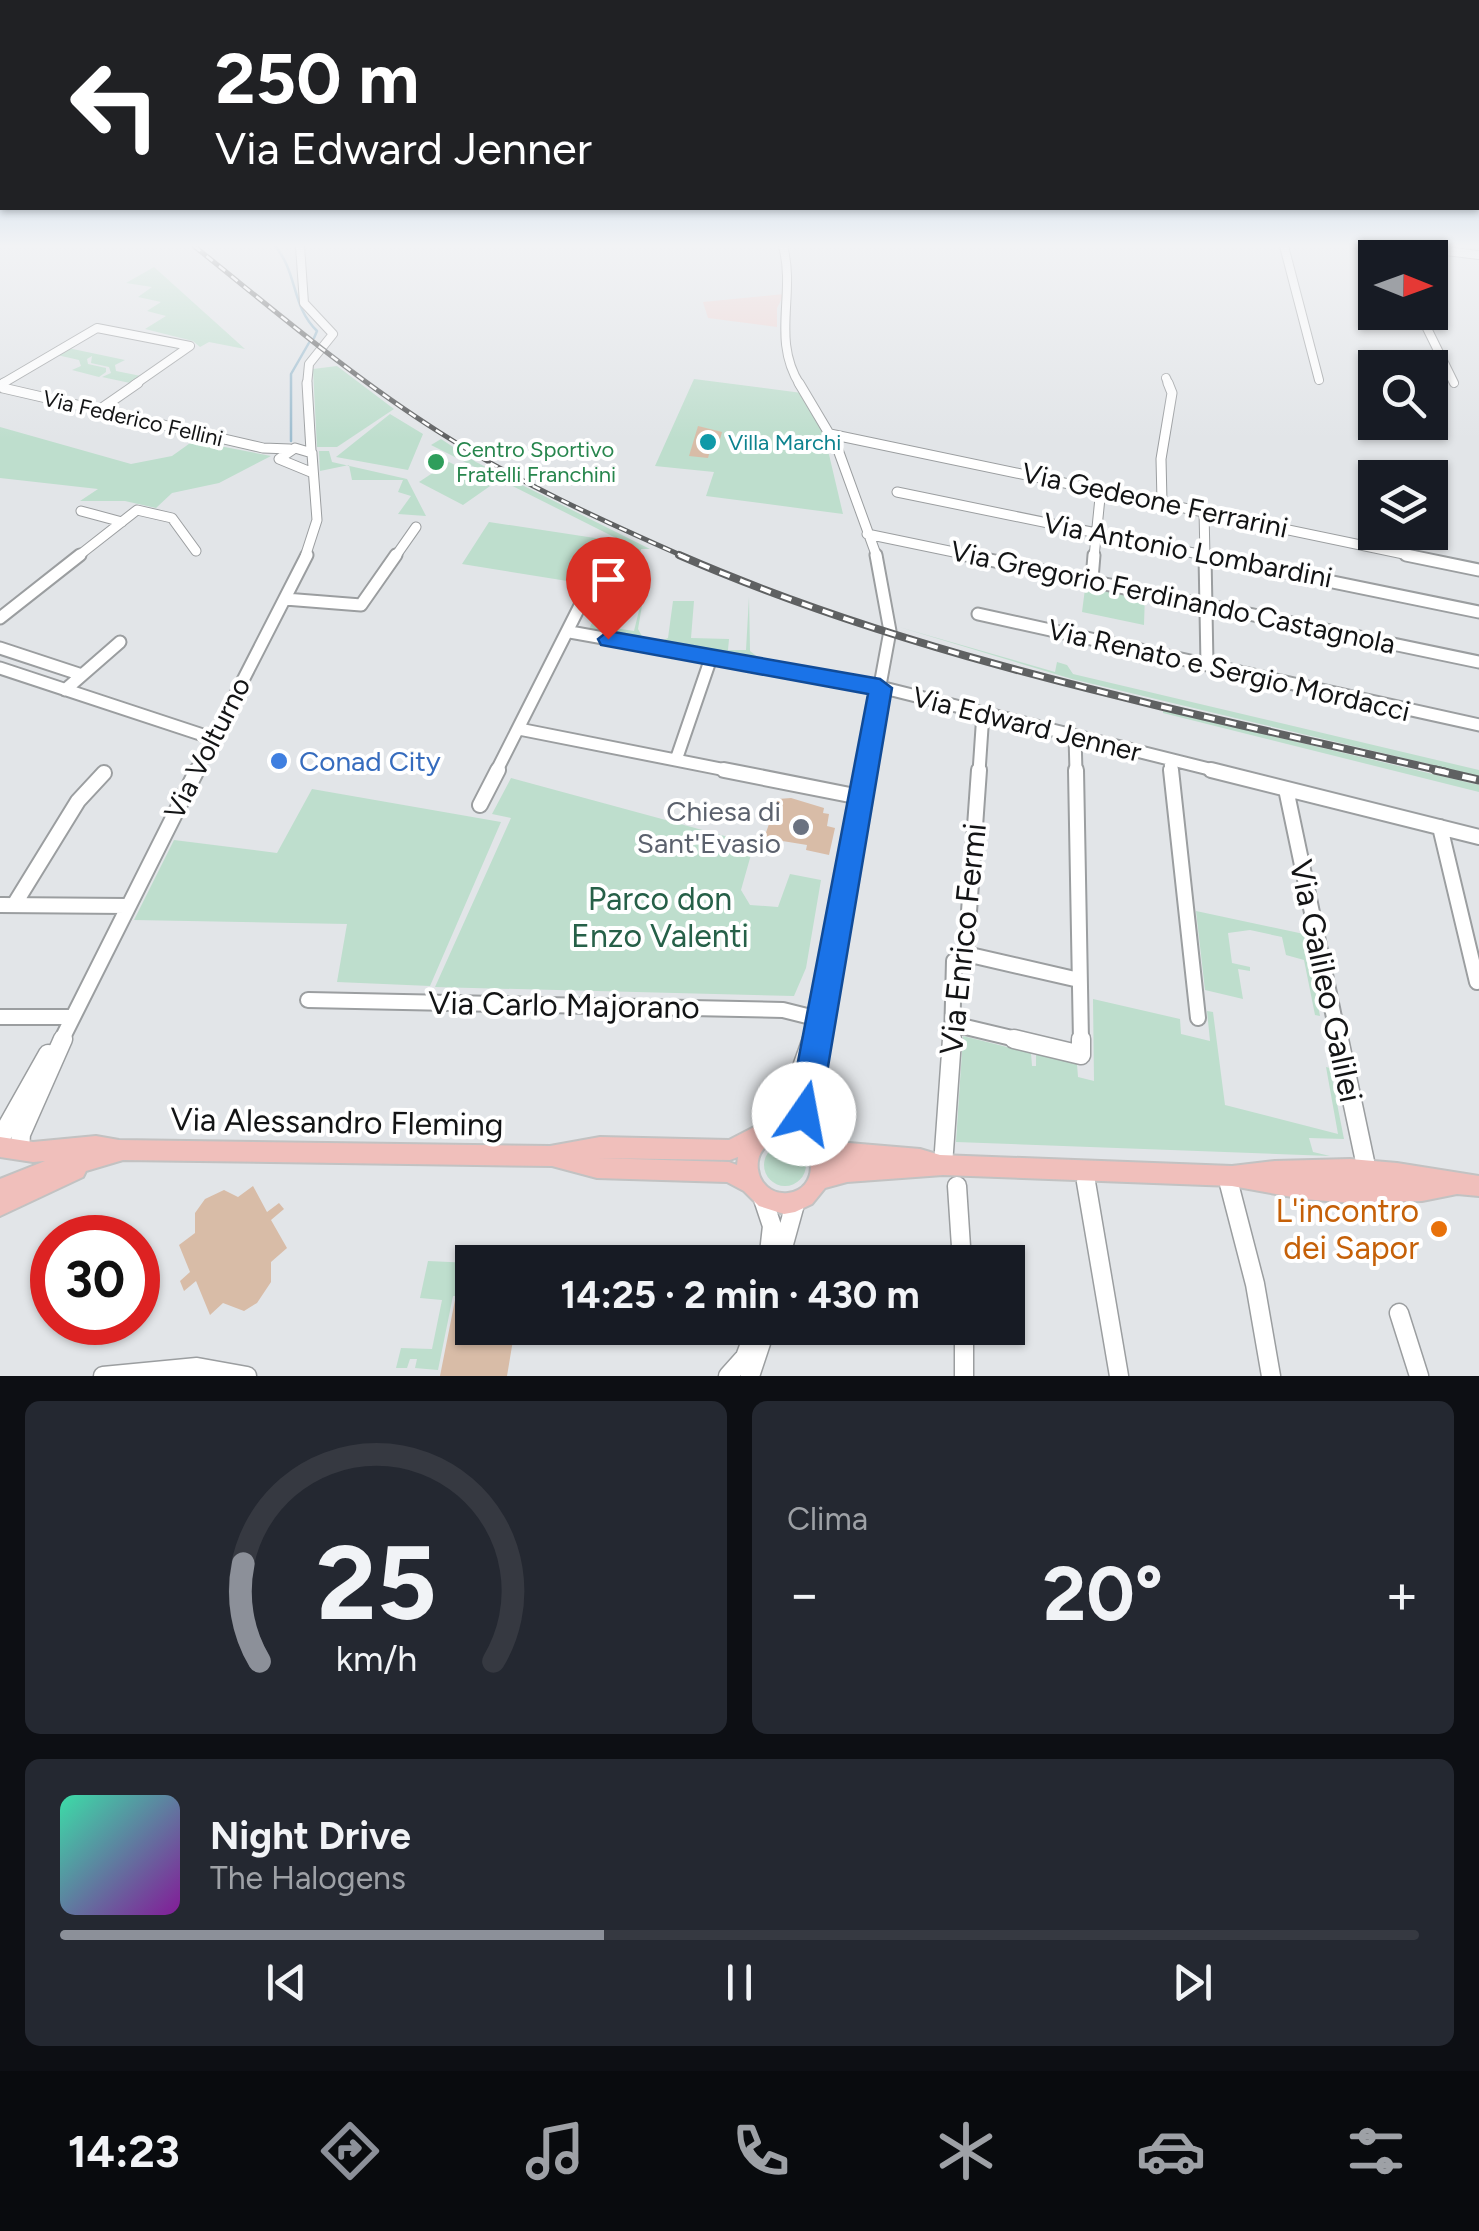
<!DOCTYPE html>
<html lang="it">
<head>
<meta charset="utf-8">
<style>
	:root { --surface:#171b24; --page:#242831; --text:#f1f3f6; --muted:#9ea1a6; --line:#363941; --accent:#8c9099 }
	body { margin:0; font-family:Figtree,sans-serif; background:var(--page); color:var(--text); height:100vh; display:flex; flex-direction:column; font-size:38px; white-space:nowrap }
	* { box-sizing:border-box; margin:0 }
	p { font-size:32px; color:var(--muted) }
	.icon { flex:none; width:55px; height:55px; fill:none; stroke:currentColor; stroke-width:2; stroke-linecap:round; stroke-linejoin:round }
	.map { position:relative; height:1376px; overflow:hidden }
	.drawer { display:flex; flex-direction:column; gap:25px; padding:25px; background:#0d0f14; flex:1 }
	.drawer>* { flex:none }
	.guide { position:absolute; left:0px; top:0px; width:1480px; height:210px; box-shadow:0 2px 8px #0004; background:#202124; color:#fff; overflow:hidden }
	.needle { width:65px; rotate:91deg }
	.fabs { position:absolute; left:1358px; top:240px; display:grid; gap:20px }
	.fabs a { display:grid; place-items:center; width:90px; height:90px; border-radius:0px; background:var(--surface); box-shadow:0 2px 8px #0004; font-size:50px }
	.speed { position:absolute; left:30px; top:1215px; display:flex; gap:20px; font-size:50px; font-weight:700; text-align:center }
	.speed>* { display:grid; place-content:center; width:130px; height:130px; border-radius:50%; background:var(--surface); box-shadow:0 2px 8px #0004; line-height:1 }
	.speed .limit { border:15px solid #d22; background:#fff; color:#111 }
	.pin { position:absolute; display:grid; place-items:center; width:85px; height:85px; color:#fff; margin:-102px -42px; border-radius:50% 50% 50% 0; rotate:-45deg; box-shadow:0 0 10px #0007 }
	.pin .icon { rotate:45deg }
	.me { position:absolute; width:110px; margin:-55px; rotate:12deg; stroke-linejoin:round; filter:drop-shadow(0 0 8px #0008) }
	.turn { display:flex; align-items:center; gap:35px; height:210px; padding:0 50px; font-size:45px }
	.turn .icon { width:130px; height:130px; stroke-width:2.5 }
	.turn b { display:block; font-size:70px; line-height:85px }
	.big { font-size:75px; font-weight:700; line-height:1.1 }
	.drawer .tile { flex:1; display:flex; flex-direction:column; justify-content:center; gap:15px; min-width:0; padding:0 35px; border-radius:15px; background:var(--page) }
	.drawer .dial { align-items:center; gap:0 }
	.dial svg { height:260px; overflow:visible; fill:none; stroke:var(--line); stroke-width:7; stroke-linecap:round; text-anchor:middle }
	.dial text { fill:var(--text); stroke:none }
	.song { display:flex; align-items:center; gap:30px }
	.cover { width:120px; height:120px; border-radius:15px; background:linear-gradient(135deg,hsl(160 70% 55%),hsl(290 70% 35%)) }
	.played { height:10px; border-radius:5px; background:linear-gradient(90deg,var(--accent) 40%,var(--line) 40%) }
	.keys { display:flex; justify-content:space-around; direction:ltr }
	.heat { display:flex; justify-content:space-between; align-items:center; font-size:55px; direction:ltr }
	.drawer .tiles { flex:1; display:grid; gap:25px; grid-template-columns:1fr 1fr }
	.tile:last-child { grid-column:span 2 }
	.trip { position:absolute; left:455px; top:1245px; width:570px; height:100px; border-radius:0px; background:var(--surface); box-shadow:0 2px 8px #0004; font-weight:700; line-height:100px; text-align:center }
	.tabs { display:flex; height:160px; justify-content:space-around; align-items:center; background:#090b0e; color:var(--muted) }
	.tabs .icon { width:70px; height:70px }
	.tabs .selected { color:var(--accent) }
	.tabs b { font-size:45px; color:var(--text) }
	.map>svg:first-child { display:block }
	.industrial { fill:#efd4d2 }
	.green { fill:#bedecd }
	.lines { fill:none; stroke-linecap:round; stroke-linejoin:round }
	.stream { stroke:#9dbdcf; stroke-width:2.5 }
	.building { fill:#d8bca7 }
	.minor-far4-casing { stroke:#9b9ea0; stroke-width:10 }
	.minor-far3-casing { stroke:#9b9ea0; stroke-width:11 }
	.minor-far2-casing { stroke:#9b9ea0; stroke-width:15 }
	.minor-far1-casing { stroke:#9b9ea0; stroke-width:18 }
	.minor-casing { stroke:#9b9ea0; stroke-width:21 }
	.major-casing { stroke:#c2c2c2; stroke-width:4 }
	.minor-far4 { stroke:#fff; stroke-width:8 }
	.minor-far3 { stroke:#fff; stroke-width:9 }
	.minor-far2 { stroke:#fff; stroke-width:11 }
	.minor-far1 { stroke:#fff; stroke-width:14 }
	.minor { stroke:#fff; stroke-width:18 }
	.major { fill:#f0bfbb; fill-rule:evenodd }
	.rail-far2-casing { stroke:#5f6162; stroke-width:5 }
	.rail-far1-casing { stroke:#5f6162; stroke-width:8 }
	.rail-casing { stroke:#5f6162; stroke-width:9 }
	.rail-far2 { stroke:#fff; stroke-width:2.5; stroke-dasharray:8; stroke-linecap:butt }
	.rail-far1 { stroke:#fff; stroke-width:4; stroke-dasharray:11; stroke-linecap:butt }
	.rail { stroke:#fff; stroke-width:5; stroke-dasharray:14; stroke-linecap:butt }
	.route { fill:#1a73e8; stroke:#114b97; stroke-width:2.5 }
	.culture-dot { fill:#0f9aa8; stroke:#fff; stroke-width:4 }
	.leisure-dot { fill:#2e9e5b; stroke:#fff; stroke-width:4 }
	.shop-dot { fill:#3f7fe0; stroke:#fff; stroke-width:4 }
	.worship-dot { fill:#6b7280; stroke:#fff; stroke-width:4 }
	.food-dot { fill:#e8710a; stroke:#fff; stroke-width:4 }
	.labels { text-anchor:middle; stroke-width:8; stroke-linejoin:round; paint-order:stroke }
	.far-street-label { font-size:22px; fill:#131415; stroke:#fff }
	.far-culture-label { font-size:22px; fill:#0d838f; stroke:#fff; text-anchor:start }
	.far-leisure-label { font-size:22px; fill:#27864d; stroke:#fff; text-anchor:start }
	.street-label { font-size:28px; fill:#131415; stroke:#fff }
	.shop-label { font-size:28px; fill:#366cbe; stroke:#fff; text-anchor:start }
	.worship-label { font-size:28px; fill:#5b616d; stroke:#fff; text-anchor:end }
	.near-park-label { font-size:32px; fill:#266048; stroke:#fff }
	.near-street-label { font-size:32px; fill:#131415; stroke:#fff }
	.near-food-label { font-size:32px; fill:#c56008; stroke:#fff; text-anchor:end }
</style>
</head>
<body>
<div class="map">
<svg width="1479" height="1376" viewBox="0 0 1479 1376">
	<rect width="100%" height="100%" fill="#e2e5e8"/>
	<path class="industrial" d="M 784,294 L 777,308 L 777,327 L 708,318 L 703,302 Z"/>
	<path class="green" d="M 154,267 L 245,349 L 209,342 L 200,347 L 193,341 L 145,329 L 166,316 L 147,311 L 161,302 L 138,297 L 152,287 L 126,283 Z
		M 68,348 L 125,360 L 115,365 L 116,371 L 141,376 L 130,383 L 102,377 L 111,373 L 109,367 L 91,363 L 92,356 L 87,359 L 88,364 L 106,368 L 106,372 L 99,377 L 72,370 L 81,366 L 79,360 L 57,355 Z
		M 337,366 L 394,409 L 337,447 L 317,447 L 313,369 Z
		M 694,379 L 802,393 L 823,429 L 843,514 L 706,496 L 714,472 L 655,466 Z
		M 390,414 L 423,434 L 408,470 L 336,457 Z
		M 0,427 L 131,464 L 172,456 L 193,441 L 271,456 L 219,483 L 172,493 L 156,508 L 125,501 L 80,501 L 98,489 L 0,478 Z
		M 441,439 L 476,462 L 650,549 L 641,549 L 637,571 L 602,570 L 618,539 L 431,445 Z
		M 319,451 L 329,451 L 332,462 L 407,479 L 426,516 L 398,514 L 411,496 L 398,492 L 403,480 L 352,480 L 349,465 L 320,471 Z
		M 449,462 L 493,484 L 463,505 L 419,482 Z
		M 489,522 L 608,540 L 586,584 L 462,564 Z
		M 1086,581 L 1145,593 L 1144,625 L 1082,612 Z
		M 612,582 L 620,583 L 616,606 L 602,626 L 634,631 L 646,582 L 638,629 L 643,638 L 589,629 Z
		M 749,597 L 750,651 L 760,659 L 661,641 L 668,638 L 673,601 L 694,601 L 691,638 L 729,639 L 728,650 L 746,650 Z
		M 899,627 L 1055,672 L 1057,662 L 1067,665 L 1073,674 L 1479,770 L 1479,776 L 1072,679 Z
		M 1163,710 L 1479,785 L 1479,792 L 1163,713 Z
		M 511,778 L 754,844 L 741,890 L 750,905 L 778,907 L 790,874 L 821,880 L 806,968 L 794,996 L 435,987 L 511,818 L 492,814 Z
		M 312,789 L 501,822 L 430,986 L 337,982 L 347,924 L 134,920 L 174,840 L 277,853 Z
		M 1196,911 L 1304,934 L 1320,1016 L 1315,1015 L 1304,960 L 1286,955 L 1282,937 L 1250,930 L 1228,933 L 1232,963 L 1250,967 L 1250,971 L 1238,969 L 1243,999 L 1205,990 Z
		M 1093,999 L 1180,1019 L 1181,1034 L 1210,1041 L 1207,1011 L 1213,1012 L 1225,1105 L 1338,1134 L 1326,1067 L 1330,1068 L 1344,1139 L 1309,1138 L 1313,1152 L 1330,1156 L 956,1142 L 963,1036 L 1031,1053 L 1032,1066 L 1036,1066 L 1036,1054 L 1077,1064 L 1078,1077 L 1094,1081 Z
		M764 1165a21 21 0 1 1 42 0a21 21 0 1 1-42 0Z
		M 428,1261 L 472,1263 L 472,1296 L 453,1296 L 438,1370 L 415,1368 L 417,1359 L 410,1359 L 407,1368 L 396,1368 L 401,1348 L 432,1349 L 442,1300 L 420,1298 Z"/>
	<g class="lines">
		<path class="stream" d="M 275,246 C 298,273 291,306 317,331 L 314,338
			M 291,441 L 291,374 L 310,341"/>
	</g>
	<path class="building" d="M 698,426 L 722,432 L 718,447 L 711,447 L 708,458 L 689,456 Z
		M 791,798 L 824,808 L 823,813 L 829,814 L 827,826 L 835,828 L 829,855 L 806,850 L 807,845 L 764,838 L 778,799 Z
		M 253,1186 L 267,1212 L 279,1203 L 284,1209 L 271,1220 L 287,1248 L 271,1262 L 271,1282 L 257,1303 L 244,1311 L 223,1303 L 210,1315 L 196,1281 L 184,1291 L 180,1281 L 190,1272 L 179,1245 L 195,1233 L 195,1213 L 205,1199 L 224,1190 L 238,1197 Z
		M 455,1300 L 472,1300 L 472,1328 L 515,1328 L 507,1376 L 440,1376 Z"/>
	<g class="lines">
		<g class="minor-far4-casing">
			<path id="minor-far4" d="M 300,246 L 304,303 L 333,334 L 309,364 L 307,385
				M 783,246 C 796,295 771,339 800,385
				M 1284,246 L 1319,380
				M 1386,246 L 1391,258
				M 1404,246 L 1479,255
				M 1419,312 L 1454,383
				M 1166,378 L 1169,385
				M 0,385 L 97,328 L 190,346 L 134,385"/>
		</g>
		<g class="minor-far3-casing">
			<path id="minor-far3" d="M 4,383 L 3,388 L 263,448 L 290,449
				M 307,383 L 311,451
				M 799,383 L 837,447 L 877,557
				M 99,410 L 138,383
				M 830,434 L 1418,557
				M 312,453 L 295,448 L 279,459 L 313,473
				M 897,492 L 1213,557
				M 1162,501 L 1161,459 L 1172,393 L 1168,383
				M 81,511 L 122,522
				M 1204,511 L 1205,557
				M 867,534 L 978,557
				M 77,557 L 137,510 L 172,518 L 196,551
				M 305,557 L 317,520 L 312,454
				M 395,557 L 416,527
				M 1094,557 L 1101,488"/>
		</g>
		<g class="minor-far2-casing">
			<path id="minor-far2" d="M 966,555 L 1479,662
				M 1201,555 L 1479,612
				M 1205,555 L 1207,665
				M 1406,555 L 1479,570
				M 1092,579 L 1094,555
				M 285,599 L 361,605 L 396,555
				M 978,614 L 1479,725
				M 0,618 L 80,555
				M 570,632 L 888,689 L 1221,772
				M 0,648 L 82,675
				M 0,668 L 212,738
				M 65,690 L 120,642
				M 519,729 L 736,772
				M 1075,736 L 1076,772
				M 676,760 L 711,658
				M 1170,760 L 1171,772
				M 196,772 L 307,555
				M 496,772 L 598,570
				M 864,772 L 890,631 L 876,555
				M 979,772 L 983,713"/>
		</g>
		<g class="minor-far1-casing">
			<path id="minor-far1" d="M 724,770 L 860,797
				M 1076,770 L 1081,1041
				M 1171,770 L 1198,1018
				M 1211,770 L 1479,837
				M 1286,789 L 1339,1041
				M 480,805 L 498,770
				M 1440,827 L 1477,982
				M 0,905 L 127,906
				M 14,905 L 78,801 L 104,773
				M 966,954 L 1079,980
				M 308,1000 L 783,1010 L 819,1019
				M 0,1017 L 72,1017
				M 953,1024 L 1024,1041
				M 61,1041 L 197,770
				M 811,1041 L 818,1023
				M 816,1041 L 864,770
				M 952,1041 L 954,961 L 966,954 L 979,770"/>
		</g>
		<g class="minor-casing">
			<path id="minor" d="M 1014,1039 L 1081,1055 L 1081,1039
				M 1339,1039 L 1367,1171
				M 771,1127 L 787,1109 L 812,1039
				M 808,1138 L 804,1111 L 817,1039
				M 0,1139 L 48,1054
				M 20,1148 L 21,1134 L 63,1039
				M 943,1165 L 952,1039
				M 1227,1176 L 1255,1284 L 1271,1376
				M 1086,1182 L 1119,1376
				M 957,1186 L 962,1262
				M 762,1196 L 772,1226 L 768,1262
				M 779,1262 L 795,1204
				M 1399,1313 L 1419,1376
				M 964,1328 L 964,1376
				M 103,1376 L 197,1367 L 247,1376
				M 728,1376 L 745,1357 L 756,1328
				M 750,1376 L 766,1328"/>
		</g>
		<g class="major-casing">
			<path id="major" d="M 784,1119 C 805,1121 817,1136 837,1142 L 920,1149 L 940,1155 L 1232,1166 L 1275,1161 L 1350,1159 L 1397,1163 L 1479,1176 L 1479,1196 L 1457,1194 L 1422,1201 L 1351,1203 L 1303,1199 L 1232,1186 L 943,1175 L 847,1182 L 825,1188 L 812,1204 L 795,1212 L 784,1214 L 759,1206 L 744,1191 L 727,1182 L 597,1178 L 552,1166 L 123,1160 L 86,1171 L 83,1177 L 0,1216 L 0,1179 L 45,1161 L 33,1162 L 0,1157 L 0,1137 L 33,1142 L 96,1136 L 119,1140 L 550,1146 L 600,1137 L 729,1140 L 762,1123 ZM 784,1139 C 818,1143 820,1189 788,1193 C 753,1197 744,1143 784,1139 ZM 738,1157 L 737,1165 L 729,1162 L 597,1158 L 730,1160 Z"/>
		</g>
		<use href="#minor-far4" class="minor-far4"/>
		<use href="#minor-far3" class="minor-far3"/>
		<use href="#minor-far2" class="minor-far2"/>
		<use href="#minor-far1" class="minor-far1"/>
		<use href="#minor" class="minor"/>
		<use href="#major" class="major"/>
		<g class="rail-far2-casing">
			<path id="rail-far2" d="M 194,246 C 274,310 352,377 439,432 C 517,482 601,520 685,557"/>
		</g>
		<g class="rail-far1-casing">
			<path id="rail-far1" d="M 679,555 C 923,661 1189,712 1446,772"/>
		</g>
		<g class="rail-casing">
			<path id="rail" d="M 1435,770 L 1479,780"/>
		</g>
		<use href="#rail-far2" class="rail-far2"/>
		<use href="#rail-far1" class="rail-far1"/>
		<use href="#rail" class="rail"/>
	</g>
	<linearGradient id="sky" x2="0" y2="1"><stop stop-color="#8ab8de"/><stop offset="0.56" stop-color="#f2f3f5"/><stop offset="1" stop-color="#f2f3f5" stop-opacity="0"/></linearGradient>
	<rect width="1479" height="439" fill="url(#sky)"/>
	<path class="route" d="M 608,631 L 880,679 L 892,688 L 820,1114 L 815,1126 L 804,1131 L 793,1126 L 788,1114 L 868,694 L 601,645 L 598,639 Z"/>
	<circle class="culture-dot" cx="708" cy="442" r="10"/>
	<circle class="leisure-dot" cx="436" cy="462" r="10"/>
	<circle class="shop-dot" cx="279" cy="761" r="10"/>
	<circle class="worship-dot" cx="801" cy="827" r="10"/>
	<circle class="food-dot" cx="1439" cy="1229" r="10"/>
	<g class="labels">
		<g class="far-street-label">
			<text transform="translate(133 418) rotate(13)" y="8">Via Federico Fellini</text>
		</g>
		<g class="far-culture-label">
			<text x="728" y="450">Villa Marchi</text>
		</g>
		<g class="far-leisure-label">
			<text x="456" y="457">Centro Sportivo<tspan x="456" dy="25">Fratelli Franchini</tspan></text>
		</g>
		<g class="street-label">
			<text transform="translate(1155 500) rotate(12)" y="10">Via Gedeone Ferrarini</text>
			<text transform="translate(1188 550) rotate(11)" y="10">Via Antonio Lombardini</text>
			<text transform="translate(1173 597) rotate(12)" y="10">Via Gregorio Ferdinando Castagnola</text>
			<text transform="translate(1229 670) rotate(13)" y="10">Via Renato e Sergio Mordacci</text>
			<text transform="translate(1027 724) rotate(14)" y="10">Via Edward Jenner</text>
			<text transform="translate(207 748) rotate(-63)" y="10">Via Volturno</text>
		</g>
		<g class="shop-label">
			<text x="299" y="771">Conad City</text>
		</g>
		<g class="worship-label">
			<text x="781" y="821">Chiesa di<tspan x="781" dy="32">Sant'Evasio</tspan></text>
		</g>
		<g class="near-park-label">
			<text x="660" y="910">Parco don<tspan x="660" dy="37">Enzo Valenti</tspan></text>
		</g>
		<g class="near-street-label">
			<text transform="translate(963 939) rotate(-84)" y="11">Via Enrico Fermi</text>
			<text transform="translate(1326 981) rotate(78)" y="11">Via Galileo Galilei</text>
			<text transform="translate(564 1005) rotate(1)" y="11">Via Carlo Majorano</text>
			<text transform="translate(337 1122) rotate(1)" y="11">Via Alessandro Fleming</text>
		</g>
		<g class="near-food-label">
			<text x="1419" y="1222">L'incontro<tspan x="1419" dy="37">dei Sapor</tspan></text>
		</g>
	</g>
</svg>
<div class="fabs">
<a><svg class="needle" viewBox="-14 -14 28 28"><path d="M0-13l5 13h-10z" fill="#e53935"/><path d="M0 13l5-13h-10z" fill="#9ea1a6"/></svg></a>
<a><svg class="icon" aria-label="search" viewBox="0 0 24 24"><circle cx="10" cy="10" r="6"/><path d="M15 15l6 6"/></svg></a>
<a><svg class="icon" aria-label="layers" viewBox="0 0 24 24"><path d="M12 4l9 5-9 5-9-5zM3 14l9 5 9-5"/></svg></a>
</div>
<div class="speed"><div class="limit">30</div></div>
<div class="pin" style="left:608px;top:639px;background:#d93025"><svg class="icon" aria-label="arrive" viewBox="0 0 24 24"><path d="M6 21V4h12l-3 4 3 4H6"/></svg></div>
<svg class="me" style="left:804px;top:1114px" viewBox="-20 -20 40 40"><circle r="19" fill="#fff"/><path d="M0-13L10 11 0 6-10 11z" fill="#1a73e8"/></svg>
<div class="trip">14:25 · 2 min · 430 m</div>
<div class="guide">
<div class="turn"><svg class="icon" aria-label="left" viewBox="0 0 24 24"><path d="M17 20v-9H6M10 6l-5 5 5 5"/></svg><div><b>250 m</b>Via Edward Jenner</div></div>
</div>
</div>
<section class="drawer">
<div class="tiles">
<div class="tile dial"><svg viewBox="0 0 100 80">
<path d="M14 69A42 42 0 1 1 86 69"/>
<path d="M14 69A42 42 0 0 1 9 39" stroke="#8c9099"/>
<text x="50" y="56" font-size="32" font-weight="700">25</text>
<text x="50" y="72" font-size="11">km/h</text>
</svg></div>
<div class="tile"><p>Clima</p>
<div class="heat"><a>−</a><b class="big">20°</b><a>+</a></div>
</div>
<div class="tile">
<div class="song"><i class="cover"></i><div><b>Night Drive</b><p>The Halogens</p></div></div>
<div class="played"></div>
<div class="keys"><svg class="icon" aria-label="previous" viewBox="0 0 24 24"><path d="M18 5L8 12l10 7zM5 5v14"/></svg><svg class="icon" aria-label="pause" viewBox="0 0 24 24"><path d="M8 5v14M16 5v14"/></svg><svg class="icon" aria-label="next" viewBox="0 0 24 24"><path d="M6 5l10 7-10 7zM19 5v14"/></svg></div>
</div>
</div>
</section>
<nav class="tabs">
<b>14:23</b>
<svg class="icon selected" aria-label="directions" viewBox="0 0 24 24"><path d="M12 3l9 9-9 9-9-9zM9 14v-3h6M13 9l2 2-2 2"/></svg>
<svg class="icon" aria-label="music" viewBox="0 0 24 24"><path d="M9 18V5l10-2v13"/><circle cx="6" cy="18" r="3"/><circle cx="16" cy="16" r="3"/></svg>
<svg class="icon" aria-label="phone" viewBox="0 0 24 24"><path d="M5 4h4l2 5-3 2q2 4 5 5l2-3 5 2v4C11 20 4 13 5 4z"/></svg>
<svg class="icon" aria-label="climate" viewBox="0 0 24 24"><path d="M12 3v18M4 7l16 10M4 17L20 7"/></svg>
<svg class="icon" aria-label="car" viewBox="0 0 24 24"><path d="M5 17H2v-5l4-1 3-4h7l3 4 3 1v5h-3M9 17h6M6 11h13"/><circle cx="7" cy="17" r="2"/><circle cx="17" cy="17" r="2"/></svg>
<svg class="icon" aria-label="filters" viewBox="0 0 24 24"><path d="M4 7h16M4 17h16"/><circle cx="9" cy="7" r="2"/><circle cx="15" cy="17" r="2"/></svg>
</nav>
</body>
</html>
